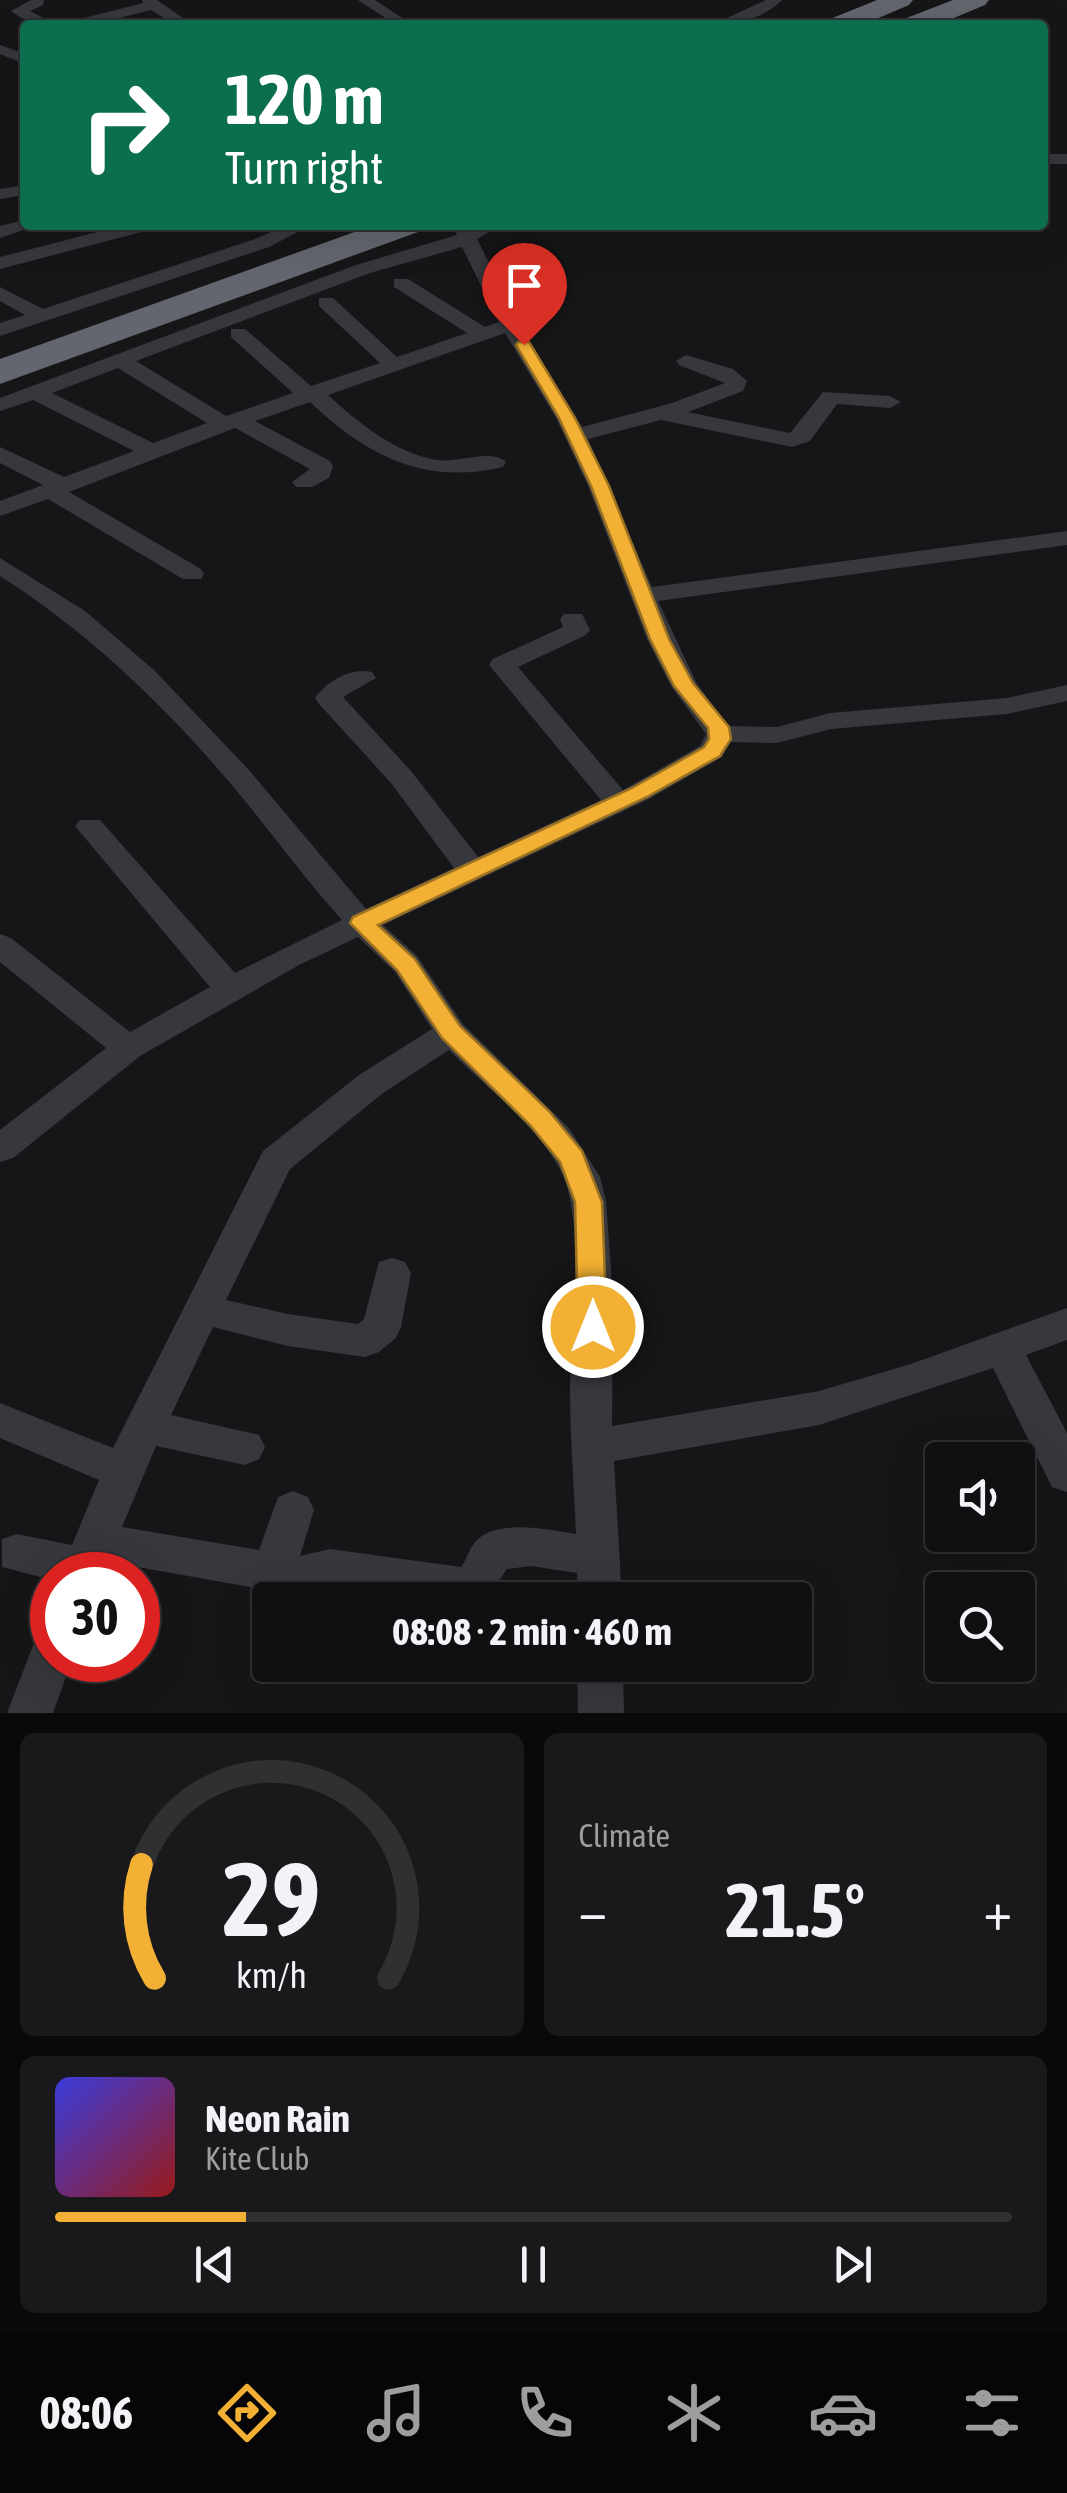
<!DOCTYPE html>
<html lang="en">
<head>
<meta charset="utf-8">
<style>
	:root { --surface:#101012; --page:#19191b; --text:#f1f3f6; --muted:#9c9d9f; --line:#303032; --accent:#f2b134 }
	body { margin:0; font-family:"Asap Condensed",sans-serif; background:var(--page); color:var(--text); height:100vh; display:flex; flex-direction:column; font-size:38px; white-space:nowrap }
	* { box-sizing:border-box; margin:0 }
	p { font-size:32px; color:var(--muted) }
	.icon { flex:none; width:55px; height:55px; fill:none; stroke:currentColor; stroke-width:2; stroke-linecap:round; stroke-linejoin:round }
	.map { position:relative; height:1713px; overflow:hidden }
	.drawer { display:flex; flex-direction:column; gap:20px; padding:20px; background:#09090a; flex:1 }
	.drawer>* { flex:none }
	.banner { position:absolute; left:20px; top:20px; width:1028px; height:210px; border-radius:10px; box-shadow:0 10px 40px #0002,0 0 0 2px var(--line); background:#0b6e4f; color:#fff; overflow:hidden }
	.controls { position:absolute; left:925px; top:1442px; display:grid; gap:20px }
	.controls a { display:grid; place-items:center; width:110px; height:110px; border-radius:10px; background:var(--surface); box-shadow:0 10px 40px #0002,0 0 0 2px var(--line); font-size:50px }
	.speed { position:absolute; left:30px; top:1552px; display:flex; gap:20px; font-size:50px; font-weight:700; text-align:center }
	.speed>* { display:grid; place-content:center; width:130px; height:130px; border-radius:50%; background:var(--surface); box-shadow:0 10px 40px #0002,0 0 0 2px var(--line); line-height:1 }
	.speed .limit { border:15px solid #d22; background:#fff; color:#111 }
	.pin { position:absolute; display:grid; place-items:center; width:85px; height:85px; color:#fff; margin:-102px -42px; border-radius:50% 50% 50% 0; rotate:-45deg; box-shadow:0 0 10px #0007 }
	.pin .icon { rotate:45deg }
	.me { position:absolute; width:110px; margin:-55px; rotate:0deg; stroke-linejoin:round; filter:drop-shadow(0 0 8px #0008) }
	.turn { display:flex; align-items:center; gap:35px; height:210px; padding:0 40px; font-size:45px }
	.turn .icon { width:130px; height:130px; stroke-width:2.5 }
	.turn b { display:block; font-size:70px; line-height:85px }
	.big { font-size:75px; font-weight:700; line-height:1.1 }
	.drawer .tile { flex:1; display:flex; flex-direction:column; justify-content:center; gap:15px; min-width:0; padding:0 35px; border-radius:15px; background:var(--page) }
	.drawer .dial { align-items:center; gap:0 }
	.dial svg { height:260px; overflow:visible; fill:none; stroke:var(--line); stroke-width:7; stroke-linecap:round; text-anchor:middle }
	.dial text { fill:var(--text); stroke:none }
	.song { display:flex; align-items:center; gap:30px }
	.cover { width:120px; height:120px; border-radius:15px; background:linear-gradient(135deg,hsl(240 70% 55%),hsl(0 70% 35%)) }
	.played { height:10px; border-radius:5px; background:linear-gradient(90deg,var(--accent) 20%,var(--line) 20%) }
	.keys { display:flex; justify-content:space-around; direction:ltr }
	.heat { display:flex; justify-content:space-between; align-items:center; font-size:55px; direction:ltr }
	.drawer .tiles { flex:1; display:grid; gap:20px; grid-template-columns:1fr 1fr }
	.tile:last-child { grid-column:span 2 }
	.trip { position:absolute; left:252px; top:1582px; width:560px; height:100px; border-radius:10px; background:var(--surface); box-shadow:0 10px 40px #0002,0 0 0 2px var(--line); font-weight:700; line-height:100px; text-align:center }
	.tab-bar { display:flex; height:160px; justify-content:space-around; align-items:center; background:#060607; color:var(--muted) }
	.tab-bar .icon { width:70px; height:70px }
	.tab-bar .active { color:var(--accent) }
	.tab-bar b { font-size:45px; color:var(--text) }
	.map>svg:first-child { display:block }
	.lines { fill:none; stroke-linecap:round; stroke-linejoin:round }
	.minor { fill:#37383d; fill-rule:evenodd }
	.motorway { fill:#63666e; fill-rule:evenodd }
	.route { fill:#f2b134; stroke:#9d7322; stroke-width:2.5 }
</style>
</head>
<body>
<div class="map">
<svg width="1067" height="1713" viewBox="0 0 1067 1713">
	<rect width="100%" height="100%" fill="#161618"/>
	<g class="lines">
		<path class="minor" d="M 31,0 L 44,0 L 43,5 L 30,11 L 57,25 L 143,3 L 142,0 L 157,0 L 193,25 L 176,25 L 151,10 C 108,20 49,41 11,11 Z
			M 358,0 L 375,0 L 413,25 L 396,25 Z
			M 766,0 L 782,0 C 764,18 737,25 712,25 Z
			M 0,45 L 25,54 L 25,64 L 0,54 Z
			M 1042,154 L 1067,154 L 1067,164 L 1042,164 Z
			M 25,185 L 25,195 L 0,199 L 0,189 Z
			M 25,220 L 25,225 L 38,225 L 0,238 L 0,226 Z
			M 125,225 L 156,225 L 153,229 L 0,269 L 0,257 Z
			M 287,225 L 311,225 L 269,247 L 0,336 L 0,323 L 25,315 L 0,301 L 0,287 L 43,309 L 255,239 Z
			M 452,225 L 472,228 L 501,225 L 477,239 L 520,325 L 582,427 L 672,403 L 725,383 L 679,365 L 676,361 L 686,355 L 733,369 L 747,381 L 743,391 L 688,412 L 790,433 L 823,392 L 890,396 L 901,402 L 890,408 L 837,404 L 810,441 L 792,447 L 661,420 L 588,439 L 652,587 L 1067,531 L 1067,545 L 658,601 L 697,684 L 728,726 L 777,727 L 830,713 L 1007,698 L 1067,685 L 1067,701 L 1007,714 L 831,729 L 777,743 L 730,742 L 722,757 L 649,799 L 383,925 L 417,956 L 463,1024 L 569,1128 L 600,1177 L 606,1201 L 613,1297 L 612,1426 L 819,1391 L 911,1364 L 1067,1308 L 1067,1340 L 1026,1355 L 1067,1433 L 1067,1492 L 1052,1487 L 993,1368 L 819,1425 L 614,1461 L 622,1600 L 578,1600 L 577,1573 L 531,1566 L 507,1569 L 486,1600 L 410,1600 L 330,1589 L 306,1597 L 109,1562 L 104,1575 L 52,1575 L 52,1580 L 2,1567 L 2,1539 L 17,1534 L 72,1545 L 99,1480 L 0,1438 L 0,1403 L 113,1448 L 263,1151 L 359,1075 L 432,1029 L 395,972 L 358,937 L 301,964 L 140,1056 L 13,1158 L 0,1162 L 0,1130 L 106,1048 L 0,962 L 0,934 L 11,938 L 130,1032 L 210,987 L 80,832 L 75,826 L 80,820 L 100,820 L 235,973 L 342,920 C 303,877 269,829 231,784 C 163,704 88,632 0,576 L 0,558 L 85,611 L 154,670 L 249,770 L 366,909 L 454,868 L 391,783 L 319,704 L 315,698 C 327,681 351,667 372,672 L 376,678 L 343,697 L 411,771 L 478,857 L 601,800 L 489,665 L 493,659 L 563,627 L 560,619 L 564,614 L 582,614 L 590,630 L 586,635 L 518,667 L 623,790 L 700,746 L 706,734 L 671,686 L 647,639 L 588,486 L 556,418 L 505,333 L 328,395 C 357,422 397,454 437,460 C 458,463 492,448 506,462 L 503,467 C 424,486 366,455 310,402 L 255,421 L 330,461 L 333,466 L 329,478 L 312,487 L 296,487 L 292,482 L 310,469 L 235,428 L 69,492 L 201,569 L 204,574 L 201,579 L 183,579 L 48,499 L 0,516 L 0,501 L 43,485 L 0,463 L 0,447 L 64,477 L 134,451 L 33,400 L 0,411 L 0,398 L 356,265 L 457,235 ZM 462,247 L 499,322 L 485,327 L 408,279 L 394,279 L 394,287 L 467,333 L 397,357 L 333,298 L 319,298 L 319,306 L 380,363 L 311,386 L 245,329 L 231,329 L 231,337 L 293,393 L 226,416 L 136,361 L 370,273 ZM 118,368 L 207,423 L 153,443 L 52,393 ZM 449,1050 C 483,1085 549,1135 565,1181 C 584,1234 571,1330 570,1388 C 570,1436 574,1485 576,1534 C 549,1530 501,1519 478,1539 C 470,1546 467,1559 461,1567 L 330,1549 L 300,1556 L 314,1510 L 308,1497 L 293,1491 L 278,1497 L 259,1550 L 122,1527 L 156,1446 L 245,1465 L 259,1459 L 265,1447 L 259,1435 L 171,1415 L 213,1327 L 288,1346 L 365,1357 L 379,1352 L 396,1338 L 401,1327 L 411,1273 L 405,1262 L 392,1258 L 379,1262 L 364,1319 L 358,1324 L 288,1314 L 226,1300 L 290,1169 L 383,1093 Z
			M 52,1632 L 52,1660 L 72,1660 L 53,1713 L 7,1713 L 36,1638 Z
			M 577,1665 L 623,1665 L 624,1713 L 578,1713 Z"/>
		<path class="motorway" d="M 877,0 L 913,0 L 909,5 L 862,25 L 826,25 L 830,19 Z
			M 953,0 L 989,0 L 985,5 L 937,25 L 900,25 L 904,19 Z
			M 374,225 L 423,225 L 418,232 L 0,384 L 0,359 Z"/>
	</g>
	<path class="route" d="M 518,342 L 529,342 L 575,418 L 609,486 L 669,639 L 693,683 L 729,727 L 731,739 L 720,756 L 647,797 L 378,925 L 415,959 L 460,1026 L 549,1111 L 582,1151 L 602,1202 L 607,1327 L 603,1336 L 593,1339 L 582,1336 L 578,1327 L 575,1202 L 560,1162 L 530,1125 L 442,1038 L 397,970 L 350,923 L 353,917 L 632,788 L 704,747 L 709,739 L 708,728 L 674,686 L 650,639 L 591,486 L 559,418 L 516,345 Z"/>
</svg>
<div class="controls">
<a><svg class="icon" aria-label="sound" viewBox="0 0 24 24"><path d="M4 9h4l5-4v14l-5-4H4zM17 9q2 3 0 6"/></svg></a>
<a><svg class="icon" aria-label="search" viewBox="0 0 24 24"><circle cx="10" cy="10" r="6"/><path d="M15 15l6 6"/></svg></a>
</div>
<div class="speed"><div class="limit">30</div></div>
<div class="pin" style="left:524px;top:345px;background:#d93025"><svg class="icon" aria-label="arrive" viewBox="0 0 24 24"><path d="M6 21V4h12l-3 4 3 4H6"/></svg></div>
<svg class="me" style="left:593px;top:1327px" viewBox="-20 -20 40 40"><circle r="17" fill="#f2b134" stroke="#fff" stroke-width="3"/><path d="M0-11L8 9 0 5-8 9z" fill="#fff"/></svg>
<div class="trip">08:08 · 2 min · 460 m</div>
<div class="banner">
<div class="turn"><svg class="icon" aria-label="right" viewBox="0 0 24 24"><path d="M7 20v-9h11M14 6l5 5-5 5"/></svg><div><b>120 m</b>Turn right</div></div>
</div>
</div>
<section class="drawer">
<div class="tiles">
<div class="tile dial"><svg viewBox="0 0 100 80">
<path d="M14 69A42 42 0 1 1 86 69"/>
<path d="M14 69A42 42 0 0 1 10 34" stroke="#f2b134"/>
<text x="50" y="56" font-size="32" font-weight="700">29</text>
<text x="50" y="72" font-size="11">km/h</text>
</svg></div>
<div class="tile"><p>Climate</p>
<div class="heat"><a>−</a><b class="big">21.5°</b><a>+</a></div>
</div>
<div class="tile">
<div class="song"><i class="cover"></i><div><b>Neon Rain</b><p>Kite Club</p></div></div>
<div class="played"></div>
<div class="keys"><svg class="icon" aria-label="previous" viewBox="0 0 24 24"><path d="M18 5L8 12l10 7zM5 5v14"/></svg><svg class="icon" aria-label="pause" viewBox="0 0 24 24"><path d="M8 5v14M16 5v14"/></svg><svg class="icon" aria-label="next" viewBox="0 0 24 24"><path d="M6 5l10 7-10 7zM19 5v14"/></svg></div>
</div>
</div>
</section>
<nav class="tab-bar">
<b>08:06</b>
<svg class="icon active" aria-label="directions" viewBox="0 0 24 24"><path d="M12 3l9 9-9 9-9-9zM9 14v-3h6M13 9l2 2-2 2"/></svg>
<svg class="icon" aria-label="music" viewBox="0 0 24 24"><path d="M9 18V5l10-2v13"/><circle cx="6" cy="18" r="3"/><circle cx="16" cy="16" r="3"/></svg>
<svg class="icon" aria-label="phone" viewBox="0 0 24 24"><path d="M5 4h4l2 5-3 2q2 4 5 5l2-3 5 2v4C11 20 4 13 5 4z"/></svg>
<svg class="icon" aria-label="climate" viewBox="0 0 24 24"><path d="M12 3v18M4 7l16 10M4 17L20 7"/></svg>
<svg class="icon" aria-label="car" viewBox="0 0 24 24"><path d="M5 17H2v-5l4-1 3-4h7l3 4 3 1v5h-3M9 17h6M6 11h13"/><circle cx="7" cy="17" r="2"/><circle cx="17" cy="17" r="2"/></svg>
<svg class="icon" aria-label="filters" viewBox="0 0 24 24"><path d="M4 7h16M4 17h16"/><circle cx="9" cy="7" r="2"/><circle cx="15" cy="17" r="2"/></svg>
</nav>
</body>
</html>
